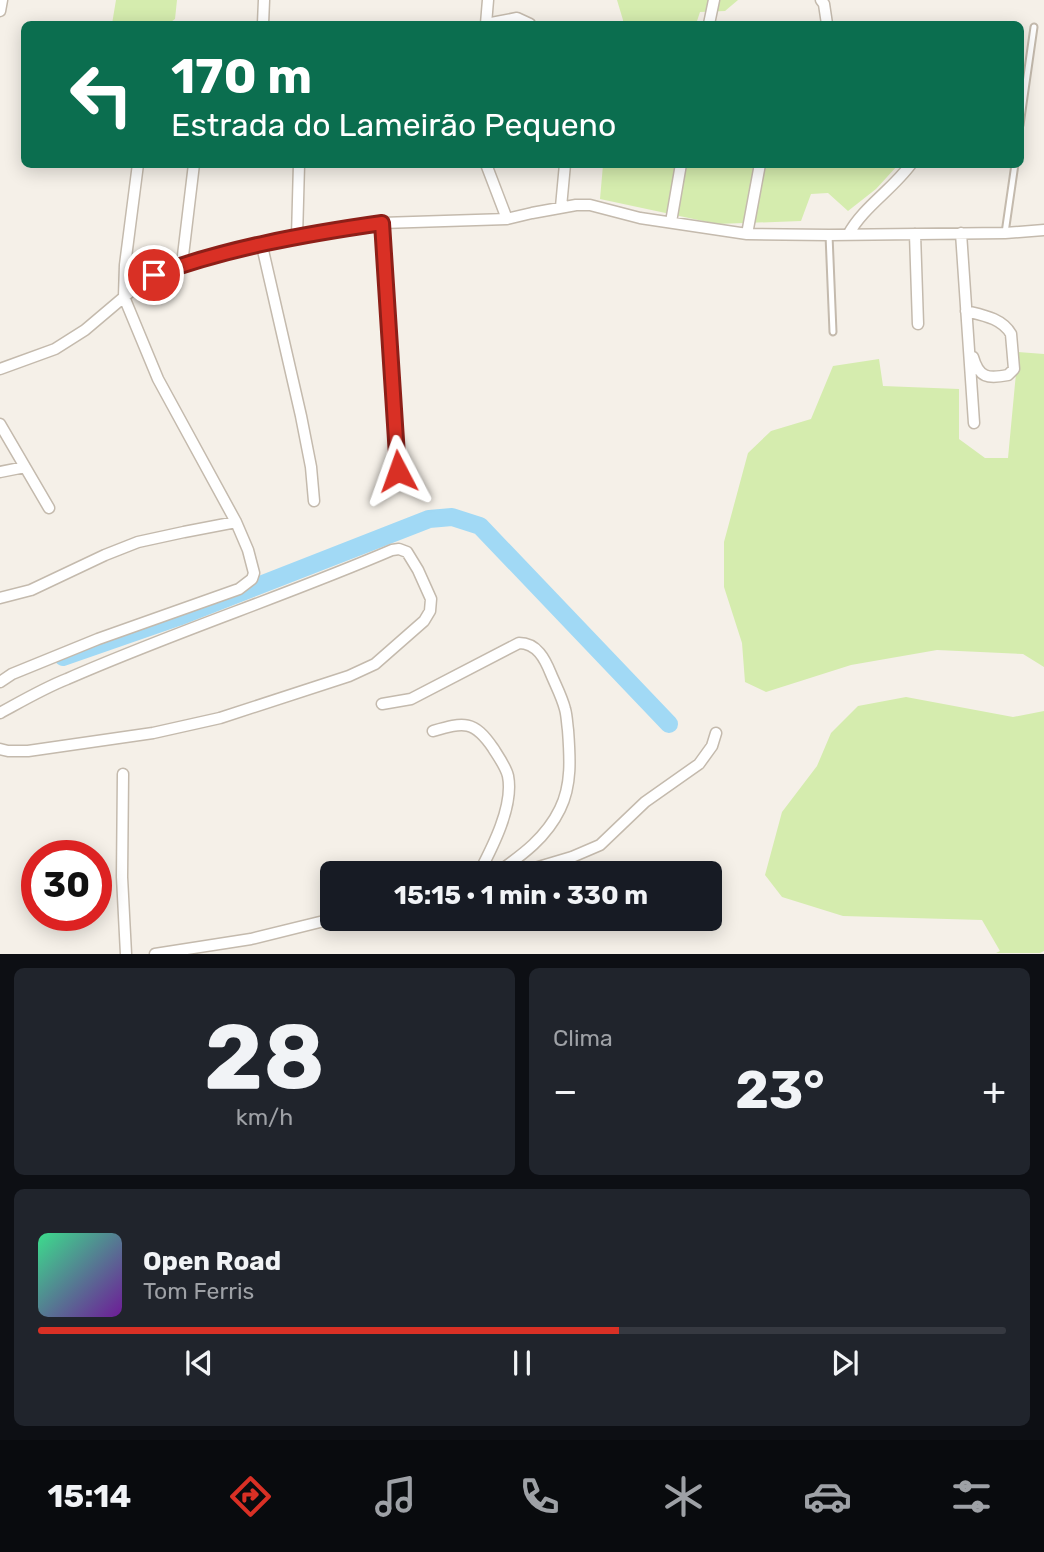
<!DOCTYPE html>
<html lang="pt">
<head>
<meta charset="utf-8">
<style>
	:root { --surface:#171b24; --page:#20242c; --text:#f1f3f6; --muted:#9ea1a6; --line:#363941; --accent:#d93025 }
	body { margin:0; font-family:Rubik,sans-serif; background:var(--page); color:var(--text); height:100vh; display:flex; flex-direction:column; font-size:26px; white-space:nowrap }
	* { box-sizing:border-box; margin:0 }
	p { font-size:23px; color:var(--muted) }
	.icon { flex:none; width:38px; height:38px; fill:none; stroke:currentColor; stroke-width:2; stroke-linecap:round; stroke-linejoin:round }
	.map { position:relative; height:954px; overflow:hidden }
	.panel { display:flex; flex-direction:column; gap:14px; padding:14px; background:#0d0f14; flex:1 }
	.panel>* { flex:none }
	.guide { position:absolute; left:21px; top:21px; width:1003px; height:147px; border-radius:10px; box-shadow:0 4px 18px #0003; background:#0b6e4f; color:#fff; overflow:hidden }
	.speed { position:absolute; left:21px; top:840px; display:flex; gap:14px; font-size:35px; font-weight:700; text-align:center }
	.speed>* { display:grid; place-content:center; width:91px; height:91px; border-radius:50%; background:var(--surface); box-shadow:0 4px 18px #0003; line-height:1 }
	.speed .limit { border:10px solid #d22; background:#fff; color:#111 }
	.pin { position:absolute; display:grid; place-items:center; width:60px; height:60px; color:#fff; margin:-30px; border:4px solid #fff; border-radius:50%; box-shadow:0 2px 7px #0007 }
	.me { position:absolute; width:77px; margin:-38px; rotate:356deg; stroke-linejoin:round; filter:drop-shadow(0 0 5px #0008) }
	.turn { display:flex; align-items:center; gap:24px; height:147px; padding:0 35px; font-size:32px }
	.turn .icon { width:91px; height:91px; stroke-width:2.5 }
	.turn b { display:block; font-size:49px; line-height:60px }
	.big { font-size:52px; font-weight:700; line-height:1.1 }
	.panel .tile { flex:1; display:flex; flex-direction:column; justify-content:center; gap:10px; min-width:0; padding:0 24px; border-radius:10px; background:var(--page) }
	.panel .dial { align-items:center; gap:0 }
	.dial b { font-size:91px; line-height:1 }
	.song { display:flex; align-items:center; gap:21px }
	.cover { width:84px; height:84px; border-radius:10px; background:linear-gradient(135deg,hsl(150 70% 55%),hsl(280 70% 35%)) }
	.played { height:7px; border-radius:4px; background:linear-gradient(90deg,var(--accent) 60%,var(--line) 60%) }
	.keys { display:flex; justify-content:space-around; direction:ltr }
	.heat { display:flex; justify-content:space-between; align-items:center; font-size:38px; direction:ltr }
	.panel .tiles { flex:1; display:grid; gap:14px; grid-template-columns:1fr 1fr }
	.tile:last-child { grid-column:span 2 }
	.trip { position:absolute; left:320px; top:861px; width:402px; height:70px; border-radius:10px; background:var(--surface); box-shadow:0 4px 18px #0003; font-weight:700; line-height:70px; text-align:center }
	.menu { display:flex; height:112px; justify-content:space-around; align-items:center; background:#090b0e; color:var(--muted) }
	.menu .icon { width:49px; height:49px }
	.menu .active { color:var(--accent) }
	.menu b { font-size:32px; color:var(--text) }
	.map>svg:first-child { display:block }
	.green { fill:#d5ecae }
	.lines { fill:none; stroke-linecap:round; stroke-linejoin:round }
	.river { stroke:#a1d9f5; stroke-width:18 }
	.service-casing { stroke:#c4baad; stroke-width:9 }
	.minor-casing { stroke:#c4baad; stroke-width:13 }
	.service { stroke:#fff; stroke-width:5 }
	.minor { stroke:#fff; stroke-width:10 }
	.route-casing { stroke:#8d1f18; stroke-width:18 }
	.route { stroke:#d93025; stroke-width:12 }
</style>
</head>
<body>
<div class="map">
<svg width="1044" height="954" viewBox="0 0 1044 954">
	<rect width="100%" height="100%" fill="#f5f0e8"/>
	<path class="green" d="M 116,0 L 177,0 L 175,19 L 168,24 L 112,24 Z
		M 617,0 L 738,0 L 725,11 L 700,12 L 696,24 L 623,24 L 623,20 Z
		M 603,165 L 898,165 L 876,189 L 848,211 L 828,193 L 811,194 L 801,221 L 717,224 L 600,199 Z
		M 1018,352 L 1044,354 L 1044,667 L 1023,654 L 937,650 L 851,665 L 766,692 L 745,682 L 742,643 L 724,587 L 724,542 L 748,453 L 771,431 L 811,419 L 833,366 L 879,359 L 883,386 L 959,389 L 959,439 L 985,458 L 1008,458 Z
		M 906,697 L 1013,717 L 1044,711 L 1044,951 L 1040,953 L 996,953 L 1000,951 L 982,920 L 843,916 L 782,897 L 765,875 L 782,812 L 817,766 L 831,733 L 858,706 Z"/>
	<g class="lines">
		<path class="river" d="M 63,657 L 178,617 L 429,519 L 452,517 L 480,526 L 669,724"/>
		<g class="service-casing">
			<path id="service" d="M 1020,125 L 1034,27
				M 1005,233 L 1015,164
				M 829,235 L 833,332"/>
		</g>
		<g class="minor-casing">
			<path id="minor" d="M 821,0 L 824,4 L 827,24
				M 0,11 L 2,0
				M 263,24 L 264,0
				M 486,24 L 517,18 L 530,24
				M 486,24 L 488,0
				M 709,24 L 714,0
				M 486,164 L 507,219
				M 561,207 L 565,164
				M 671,222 L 681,164
				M 382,223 L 398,471
				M 961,233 L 974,423
				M 747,234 L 760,164
				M 915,234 L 918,324
				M 848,235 C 863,207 892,190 911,164
				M 297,237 L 299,164
				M 262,246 L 301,416 L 311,467 L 314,501
				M 182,264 L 194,164
				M 966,311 C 982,315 1002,318 1011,334 L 1014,369 L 1008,375 C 988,379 979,378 973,357
				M 0,369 L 55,349 L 85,330 L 137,286 L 154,275 L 182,264 L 309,234 L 382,223 L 507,219 L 532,213 L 576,205 L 590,205 L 640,218 L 747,234 L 829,235 L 1005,233 L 1044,230
				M 0,424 L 49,508
				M 0,472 L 25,467
				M 0,598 L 31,590 L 105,555 L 138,542 L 184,532 L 236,522
				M 0,682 L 12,674 L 98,639 L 239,589 L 252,579 L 254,573 L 248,550 L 236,522 L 158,379 L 124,297 L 125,265 L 138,164
				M 382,704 L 411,699 L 519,643 C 537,643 545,659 551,674 C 556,686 562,697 565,709 C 567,716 567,724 568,730 C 570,757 572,785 560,809 C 546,838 522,855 497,873
				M 0,713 C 22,701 44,688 67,679 C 174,632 285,596 392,550 L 399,549 L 407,552 L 418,570 L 431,599 L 430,611 L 424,621 L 375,664 L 349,676 L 220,718 L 153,733 L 28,751 L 8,751 L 0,749
				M 433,731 C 464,722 474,720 493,748 C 498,756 506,767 508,776 C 514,806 492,848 479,873
				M 123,774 L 122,877 L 126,954
				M 509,873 L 535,868 L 572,857 L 600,845 L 645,802 L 699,764 L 712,746 L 716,733
				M 155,954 L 251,939 L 332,919"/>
		</g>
		<use href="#service" class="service"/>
		<use href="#minor" class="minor"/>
	</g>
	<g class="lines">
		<g class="route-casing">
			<path id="route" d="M 154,275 C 227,248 305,234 382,223 L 398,471"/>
		</g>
		<use href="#route" class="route"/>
	</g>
</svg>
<div class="speed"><div class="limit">30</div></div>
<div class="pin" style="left:154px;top:275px;background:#d93025"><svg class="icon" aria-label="arrive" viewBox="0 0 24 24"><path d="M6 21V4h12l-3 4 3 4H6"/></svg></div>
<svg class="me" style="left:398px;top:471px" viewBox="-20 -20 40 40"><path d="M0-17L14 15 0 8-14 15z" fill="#d93025" stroke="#fff" stroke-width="4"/></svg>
<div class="trip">15:15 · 1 min · 330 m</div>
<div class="guide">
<div class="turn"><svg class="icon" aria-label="left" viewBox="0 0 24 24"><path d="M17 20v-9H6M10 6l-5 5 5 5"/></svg><div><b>170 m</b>Estrada do Lameirão Pequeno</div></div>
</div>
</div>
<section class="panel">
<div class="tiles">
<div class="tile dial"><b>28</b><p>km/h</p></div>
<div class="tile"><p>Clima</p>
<div class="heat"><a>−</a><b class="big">23°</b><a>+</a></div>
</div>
<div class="tile">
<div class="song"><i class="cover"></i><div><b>Open Road</b><p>Tom Ferris</p></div></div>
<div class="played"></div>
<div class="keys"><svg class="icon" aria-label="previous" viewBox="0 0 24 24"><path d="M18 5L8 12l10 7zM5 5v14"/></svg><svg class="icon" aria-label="pause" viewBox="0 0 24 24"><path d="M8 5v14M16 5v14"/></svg><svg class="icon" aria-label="next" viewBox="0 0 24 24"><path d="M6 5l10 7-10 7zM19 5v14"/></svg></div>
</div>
</div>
</section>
<nav class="menu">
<b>15:14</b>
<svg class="icon active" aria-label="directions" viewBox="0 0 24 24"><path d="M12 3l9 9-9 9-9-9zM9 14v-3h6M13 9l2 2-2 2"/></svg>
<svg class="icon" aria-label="music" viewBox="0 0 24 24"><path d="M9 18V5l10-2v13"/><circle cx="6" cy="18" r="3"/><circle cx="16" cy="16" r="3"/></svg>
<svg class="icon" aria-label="phone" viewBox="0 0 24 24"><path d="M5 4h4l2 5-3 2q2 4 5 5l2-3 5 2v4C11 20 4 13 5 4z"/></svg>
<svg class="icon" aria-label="climate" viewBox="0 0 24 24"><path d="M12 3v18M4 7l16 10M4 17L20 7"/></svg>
<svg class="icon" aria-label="car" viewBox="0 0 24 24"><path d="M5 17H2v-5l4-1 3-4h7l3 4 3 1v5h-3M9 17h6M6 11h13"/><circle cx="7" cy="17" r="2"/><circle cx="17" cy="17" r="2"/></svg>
<svg class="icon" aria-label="filters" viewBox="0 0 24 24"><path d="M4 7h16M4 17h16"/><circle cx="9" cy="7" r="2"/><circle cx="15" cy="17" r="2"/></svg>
</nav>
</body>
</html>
